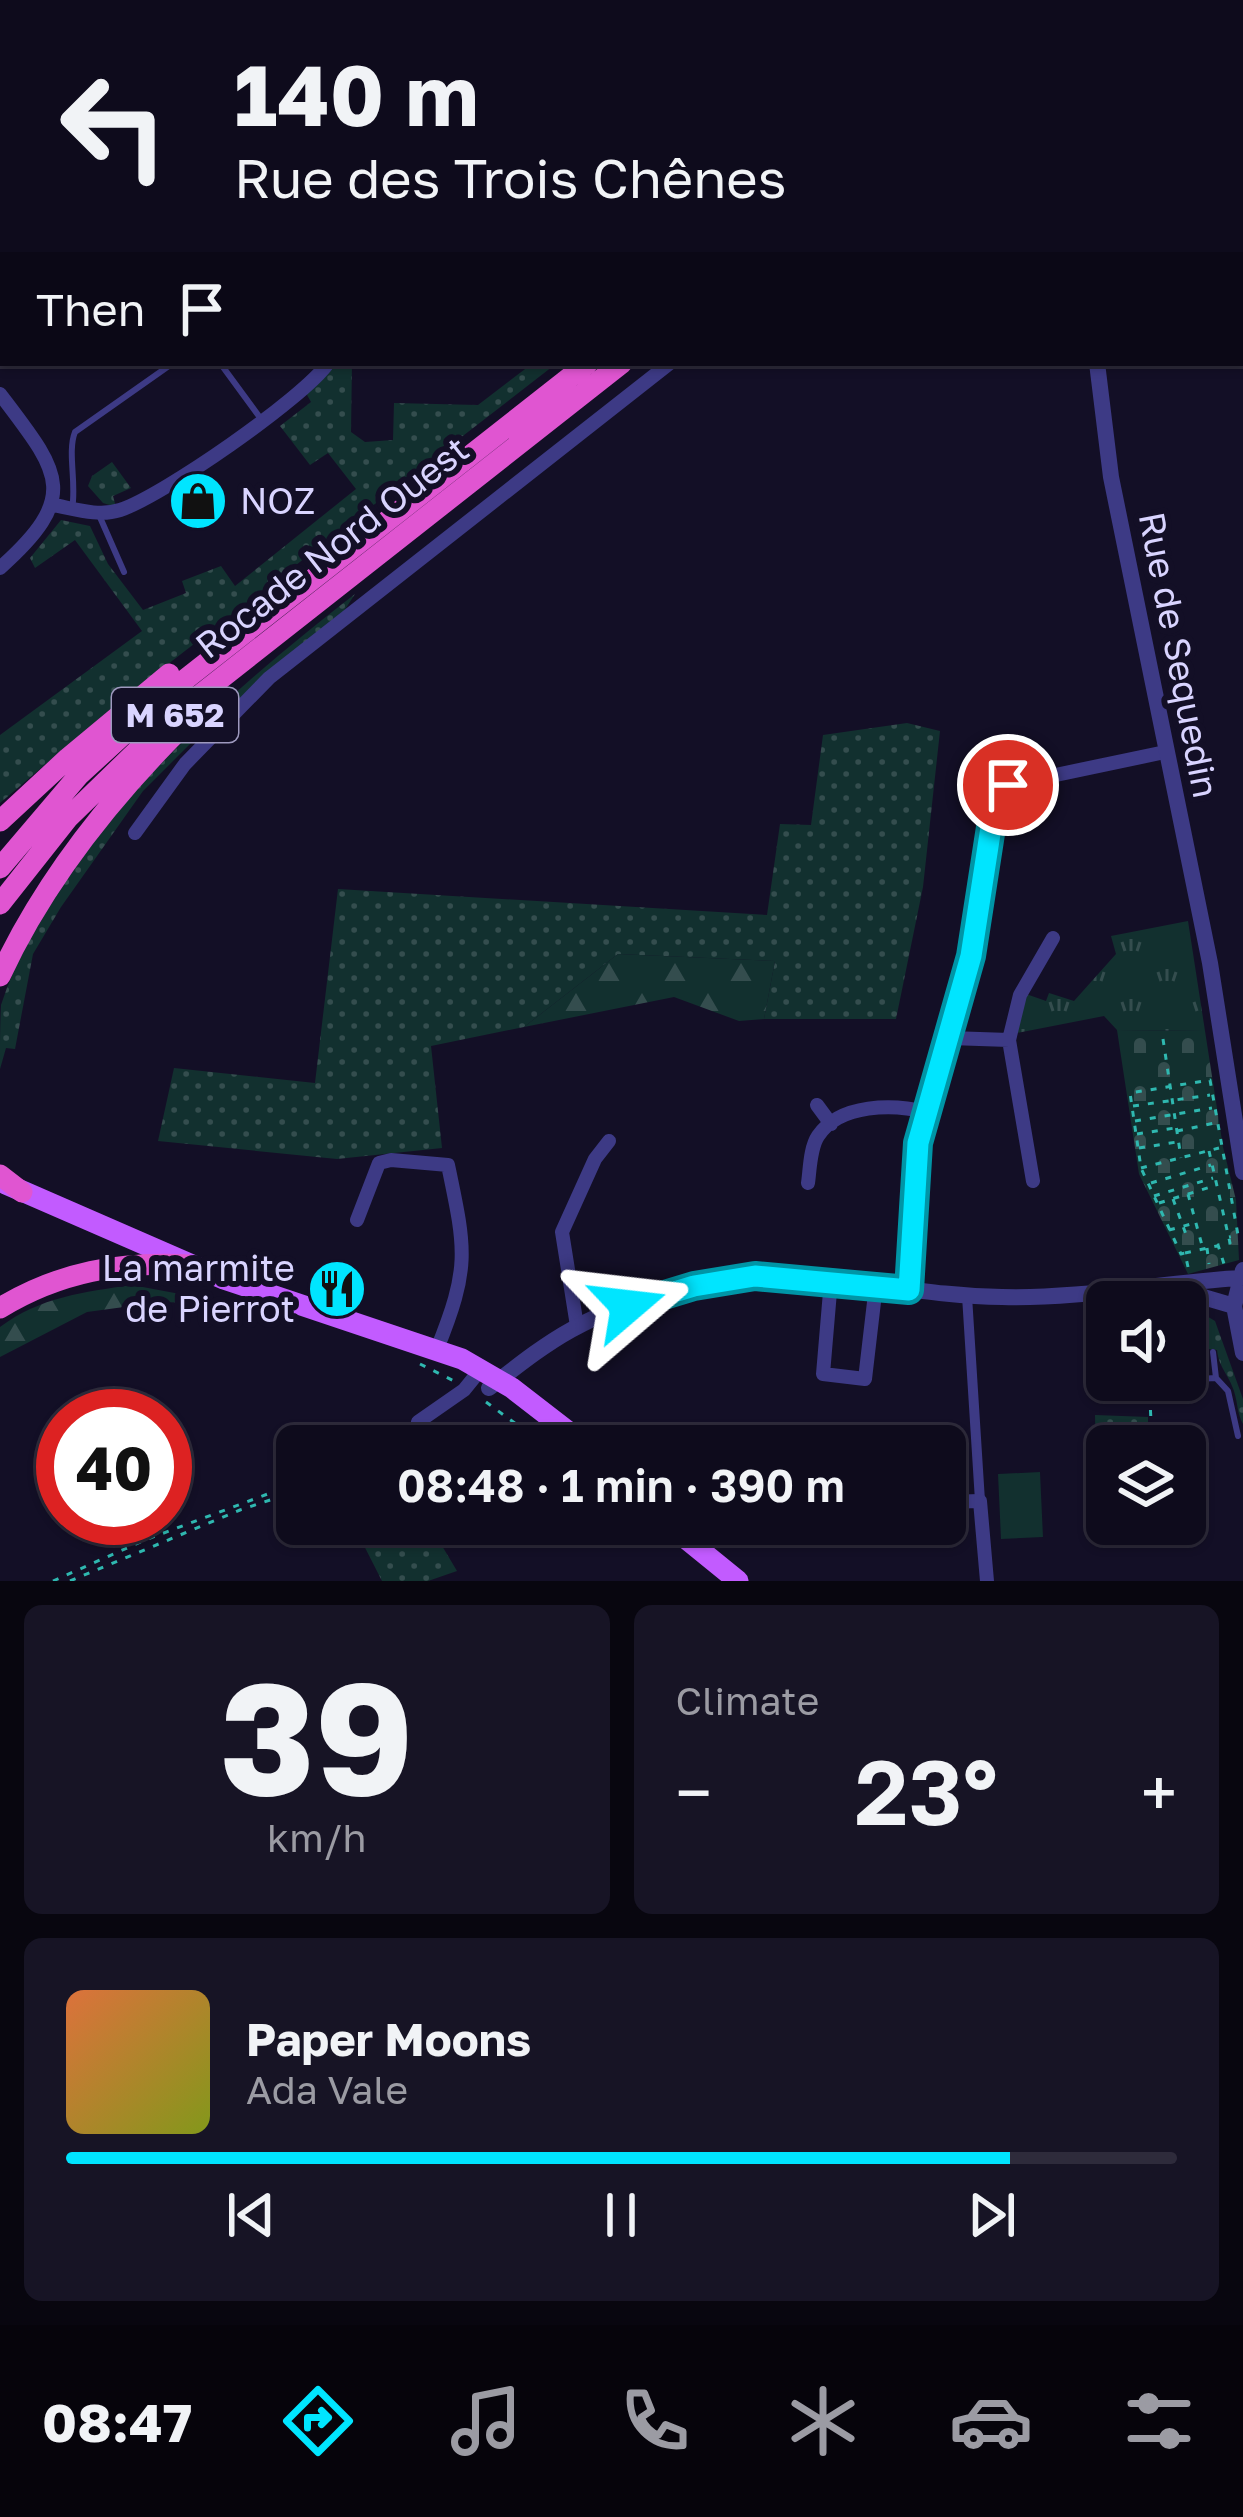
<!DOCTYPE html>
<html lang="en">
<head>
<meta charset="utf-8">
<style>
	:root { --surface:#0e0b1c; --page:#171425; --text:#f1f3f6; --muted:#9b9ba3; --line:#2e2b3b; --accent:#00e5ff }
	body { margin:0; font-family:"Golos Text",sans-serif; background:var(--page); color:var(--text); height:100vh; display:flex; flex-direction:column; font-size:45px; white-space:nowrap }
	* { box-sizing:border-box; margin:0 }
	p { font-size:39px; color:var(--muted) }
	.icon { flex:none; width:66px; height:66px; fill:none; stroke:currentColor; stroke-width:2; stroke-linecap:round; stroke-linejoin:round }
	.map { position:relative; height:1581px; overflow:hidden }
	.side { display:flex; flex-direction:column; gap:24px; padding:24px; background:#08060f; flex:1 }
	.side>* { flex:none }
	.hud { position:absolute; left:0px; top:0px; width:1245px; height:366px; box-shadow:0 3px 9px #0004,0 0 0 3px var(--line); background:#0e0b1c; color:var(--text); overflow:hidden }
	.fabs { position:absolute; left:1086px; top:1281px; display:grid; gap:24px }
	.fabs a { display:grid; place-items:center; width:120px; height:120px; border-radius:18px; background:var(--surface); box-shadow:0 3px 9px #0004,0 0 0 3px var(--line); font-size:60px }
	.speed { position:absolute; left:36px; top:1389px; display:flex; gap:24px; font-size:60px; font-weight:700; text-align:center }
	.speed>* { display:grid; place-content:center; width:156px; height:156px; border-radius:50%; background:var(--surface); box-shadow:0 3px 9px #0004,0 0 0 3px var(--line); line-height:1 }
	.speed .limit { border:18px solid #d22; background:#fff; color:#111 }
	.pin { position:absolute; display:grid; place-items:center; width:102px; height:102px; color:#fff; margin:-51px; border:6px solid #fff; border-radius:50%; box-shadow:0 3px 12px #0007 }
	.me { position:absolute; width:132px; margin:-66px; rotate:73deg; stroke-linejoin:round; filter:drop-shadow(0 0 9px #0008) }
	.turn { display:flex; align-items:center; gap:42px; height:252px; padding:0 36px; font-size:54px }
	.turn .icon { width:156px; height:156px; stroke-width:2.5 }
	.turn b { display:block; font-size:84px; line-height:102px }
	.then { display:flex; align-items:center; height:114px; padding:0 36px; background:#0003; gap:24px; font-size:45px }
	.big { font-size:90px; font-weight:600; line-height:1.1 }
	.side .tile { flex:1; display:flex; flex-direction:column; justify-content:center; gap:18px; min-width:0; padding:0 42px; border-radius:18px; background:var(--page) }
	.side .dial { align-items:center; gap:0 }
	.dial b { font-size:156px; line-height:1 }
	.song { display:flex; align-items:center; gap:36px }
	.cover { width:144px; height:144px; border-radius:18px; background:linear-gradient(135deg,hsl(20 70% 55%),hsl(70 70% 35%)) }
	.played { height:12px; border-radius:6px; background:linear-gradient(90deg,var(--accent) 85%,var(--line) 85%) }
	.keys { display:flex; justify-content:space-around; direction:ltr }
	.heat { display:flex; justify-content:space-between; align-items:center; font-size:66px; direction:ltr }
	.side .tiles { flex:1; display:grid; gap:24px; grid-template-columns:1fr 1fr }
	.tile:last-child { grid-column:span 2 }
	.trip { position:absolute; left:276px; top:1425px; width:690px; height:120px; border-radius:18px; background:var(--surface); box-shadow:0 3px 9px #0004,0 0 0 3px var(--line); font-weight:600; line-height:120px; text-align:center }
	.menu { display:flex; height:192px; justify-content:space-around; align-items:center; background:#06040b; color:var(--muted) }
	.menu .icon { width:84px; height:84px }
	.menu .on { color:var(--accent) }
	.menu b { font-size:54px; color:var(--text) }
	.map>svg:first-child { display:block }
	.grass { fill:url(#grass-dots) }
	.forest { fill:url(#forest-firs) }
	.cemetery { fill:url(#cemetery-stones) }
	.park { fill:url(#park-tufts) }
	.garden { fill:#12302f }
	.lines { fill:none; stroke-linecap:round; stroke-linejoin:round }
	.path { stroke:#2fb8b0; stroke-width:3; stroke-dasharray:6 9; stroke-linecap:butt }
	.service { stroke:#3d3a85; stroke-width:6 }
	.pedestrian { stroke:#3d3a85; stroke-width:10 }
	.minor { stroke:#3d3a85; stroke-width:14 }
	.tertiary { stroke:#3d3a85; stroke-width:16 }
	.secondary { stroke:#6f6bff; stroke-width:18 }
	.primary { stroke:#c25bff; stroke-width:21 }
	.trunk { stroke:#e055d1; stroke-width:21 }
	.route-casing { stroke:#0095a6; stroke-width:30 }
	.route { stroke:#00e5ff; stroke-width:21 }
	.labels { text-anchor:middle; stroke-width:12; stroke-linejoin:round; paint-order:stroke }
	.shield { fill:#130f26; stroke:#9e99be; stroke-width:3 }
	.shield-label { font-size:33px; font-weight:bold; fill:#d9d4ff }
	.poi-label { font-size:36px; fill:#d9d4ff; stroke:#130f26; text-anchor:start }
	.street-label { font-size:36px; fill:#d9d4ff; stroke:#130f26 }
</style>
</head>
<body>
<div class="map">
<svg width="1243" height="1581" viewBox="0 0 1243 1581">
	<defs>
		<pattern id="grass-dots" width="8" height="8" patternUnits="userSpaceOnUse" patternTransform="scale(3)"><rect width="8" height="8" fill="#12302f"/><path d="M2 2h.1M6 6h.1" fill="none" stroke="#344d4e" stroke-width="1.8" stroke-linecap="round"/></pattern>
		<pattern id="forest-firs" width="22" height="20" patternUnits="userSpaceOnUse" patternTransform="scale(3)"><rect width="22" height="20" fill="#12302f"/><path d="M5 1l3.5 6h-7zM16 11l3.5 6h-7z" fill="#344d4e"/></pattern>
		<pattern id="cemetery-stones" width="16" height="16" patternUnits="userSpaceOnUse" patternTransform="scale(3)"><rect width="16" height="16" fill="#12302f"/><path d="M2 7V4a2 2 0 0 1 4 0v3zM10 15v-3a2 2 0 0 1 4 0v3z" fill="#344d4e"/></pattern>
		<pattern id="park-tufts" width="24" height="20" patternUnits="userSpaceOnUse" patternTransform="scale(3)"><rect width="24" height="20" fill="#12302f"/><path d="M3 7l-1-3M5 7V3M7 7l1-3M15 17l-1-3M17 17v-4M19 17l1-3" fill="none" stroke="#344d4e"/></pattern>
	</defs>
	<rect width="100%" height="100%" fill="#130f26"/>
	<path class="grass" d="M 337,363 L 352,363 L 351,432 L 365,442 L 393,440 L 394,403 L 478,405 L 533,363 L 557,363 L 119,702 L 0,803 L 0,735 L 142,631 L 75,540 L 35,568 L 30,558 L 61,520 L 90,526 L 108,564 L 143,610 L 186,593 L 182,581 L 221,566 L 235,586 L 356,489 L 328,453 L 310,465 L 280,426 L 311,402 L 306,393 Z
		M 112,462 L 131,488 L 113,496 L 116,507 L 103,503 L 88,486 L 92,476 Z
		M 355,594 L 344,611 L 214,720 L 143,791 L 61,907 L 33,954 L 15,1049 L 6,1048 L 0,1069 C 0,1050 0,1023 1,1005 C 55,841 223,697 355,594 Z
		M 907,723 L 940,731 L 923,887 L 896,1019 L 764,1019 L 775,961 L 618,954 L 524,1027 L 431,1046 L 442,1148 L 337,1159 L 158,1141 L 174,1068 L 315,1083 L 338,889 L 767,915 L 780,824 L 811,825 L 823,735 Z
		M 1185,1303 L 1215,1321 L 1243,1399 L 1243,1424 C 1237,1413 1238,1404 1234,1391 C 1229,1375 1219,1368 1217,1350 L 1208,1349 L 1205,1376 L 1203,1342 L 1185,1341 Z
		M 1095,1415 L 1148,1417 L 1148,1431 L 1134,1432 L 1135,1446 L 1107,1446 L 1107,1455 L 1096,1456 Z
		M 353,1524 L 429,1524 L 457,1571 L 428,1581 L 382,1581 Z"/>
	<path class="forest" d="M 618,954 L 775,961 L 764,1019 L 739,1021 L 674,997 L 524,1027 Z
		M 132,1285 L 233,1304 L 161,1302 L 87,1312 L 0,1357 L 0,1327 C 40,1297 84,1292 132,1285 Z"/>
	<path class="cemetery" d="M 1117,1030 L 1205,1031 L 1223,1147 L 1236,1200 L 1239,1260 L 1188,1274 L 1139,1174 Z"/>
	<path class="park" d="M 1188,921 L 1205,1031 L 1117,1030 L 1104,1016 L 1017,1033 L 1026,994 L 1046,1001 L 1049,993 L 1074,1001 L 1116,954 L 1111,936 Z"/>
	<path class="garden" d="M 1040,1472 L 1043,1537 L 1001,1539 L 998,1474 Z"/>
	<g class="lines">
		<path class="path" d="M 441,3 L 446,0
			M 1242,31 L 1243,31
			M 0,284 L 3,282
			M 1163,1039 L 1181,1158
			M 1133,1106 L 1210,1095
			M 1135,1121 L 1212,1108
			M 1177,1131 L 1215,1123
			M 1137,1134 L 1175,1128
			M 1139,1148 L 1177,1142
			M 1209,1151 L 1230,1243 L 1218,1245 L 1224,1264
			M 1141,1168 L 1219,1148
			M 1151,1183 L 1211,1165
			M 1188,1194 L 1203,1249
			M 1154,1196 L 1213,1178
			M 1173,1199 L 1187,1237
			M 1159,1203 L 1217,1185
			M 1169,1230 L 1195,1223
			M 1207,1248 L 1209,1264
			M 1185,1253 L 1217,1246
			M 1188,1267 L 1185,1253 L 1181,1254 L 1141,1168 L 1130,1093 L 1210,1080 L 1238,1235 L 1229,1237
			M 1185,1331 L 1196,1310
			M 420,1364 L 454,1381
			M 1149,1380 L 1151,1421
			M 1181,1380 L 1182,1389
			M 486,1402 L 546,1446
			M 380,1446 L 409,1428
			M 406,1446 L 419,1437
			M 53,1581 L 145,1540 L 297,1483
			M 70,1581 L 240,1510 L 297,1491"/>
		<path class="service" d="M 397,0 L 399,3
			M 339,3 L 343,0
			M 595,3 L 599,0
			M 666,3 L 666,0
			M 220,363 L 261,419
			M 72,509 C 77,484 67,452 75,432 L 173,363
			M 99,515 L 124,572
			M 1213,1352 L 1216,1378 L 1228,1391 L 1238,1436
			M 1198,1379 L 1216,1378"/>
		<path class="pedestrian" d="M 967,1296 L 980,1501"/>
		<path class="minor" d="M 1242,54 L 1243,54
			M 1242,135 L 1243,135
			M 0,394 C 59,472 82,495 0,568
			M 54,505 C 75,509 99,517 120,510 C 161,497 304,398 328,363
			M 135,833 L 185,764 L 269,678 L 670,363
			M 950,1038 L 1009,1040
			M 817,1105 L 831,1124
			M 1033,1181 L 1009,1040 L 1020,995 L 1053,938
			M 808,1183 C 810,1169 810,1148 818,1136 C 840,1103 894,1104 926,1112
			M 357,1220 L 379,1163 L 391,1160 L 448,1165 C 466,1251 470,1267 437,1349
			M 831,1280 L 823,1374 L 865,1379 L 876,1285
			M 909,1290 L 918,1143 L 971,956 L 996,795 L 1008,785 L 1165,752
			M 577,1326 L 562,1232 L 595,1159 L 609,1141
			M 418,1422 L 464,1390 L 481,1369
			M 945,1502 L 980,1501 L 987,1581
			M 867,1527 L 867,1524"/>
		<path class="tertiary" d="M 1097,363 L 1111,477 L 1210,963 L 1243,1172
			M 1243,1270 L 1234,1306 L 1243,1353
			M 1176,1289 L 1234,1306
			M 489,1388 C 515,1368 542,1346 571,1330 C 632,1296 713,1274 783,1277 C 856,1279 928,1296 1002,1297 C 1082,1299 1159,1283 1239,1278"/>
		<path class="secondary" d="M 419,3 L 423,0
			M 0,303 L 3,301"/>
		<path class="primary" d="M 6,1184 L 224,1279 L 462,1359 L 512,1388 L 587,1446
			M 668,1524 L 738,1581"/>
		<path class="trunk" d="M 1128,0 L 1133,3
			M 1163,0 L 1173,3
			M 955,3 L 957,0
			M 1014,3 L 1018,0
			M 1046,3 L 1049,0
			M 1242,7 L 1243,7
			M 0,821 L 68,758 L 169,674
			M 0,868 L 79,775 L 173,689 L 588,363
			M 0,904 L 68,818 L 172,717 L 622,363
			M 0,976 C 45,879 112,796 187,722
			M 0,1175 L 22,1192
			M 0,1308 C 59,1272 121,1261 189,1265"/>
	</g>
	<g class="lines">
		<g class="route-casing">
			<path id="route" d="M 628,1306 L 694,1286 L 755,1276 L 909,1290 L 918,1143 L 971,956 L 996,795 L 1008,785"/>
		</g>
		<use href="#route" class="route"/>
	</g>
	<defs>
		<g id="shop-disc" transform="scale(3)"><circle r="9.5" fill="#00e5ff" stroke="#130f26"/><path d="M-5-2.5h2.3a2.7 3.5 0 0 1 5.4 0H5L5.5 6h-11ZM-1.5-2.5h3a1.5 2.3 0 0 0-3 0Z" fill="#111"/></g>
		<g id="restaurant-disc" transform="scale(3)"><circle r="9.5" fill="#00e5ff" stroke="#130f26"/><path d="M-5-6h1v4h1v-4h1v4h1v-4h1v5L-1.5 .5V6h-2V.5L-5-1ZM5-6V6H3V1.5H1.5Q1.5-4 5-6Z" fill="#111"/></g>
	</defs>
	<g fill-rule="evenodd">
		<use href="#shop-disc" x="198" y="501"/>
		<use href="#restaurant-disc" x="337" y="1289"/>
	</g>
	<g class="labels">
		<rect class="shield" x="112" y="688" width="126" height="54" rx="9"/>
		<g class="shield-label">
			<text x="175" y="727">M 652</text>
		</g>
		<g class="poi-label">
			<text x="240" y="514">NOZ</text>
			<text x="295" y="1281" text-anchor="end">La marmite<tspan x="295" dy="41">de Pierrot</tspan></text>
		</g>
		<g class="street-label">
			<text transform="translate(332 547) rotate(-38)" y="13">Rocade Nord Ouest</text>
			<text transform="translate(1179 655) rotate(79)" y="13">Rue de Sequedin</text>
		</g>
	</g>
</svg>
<div class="fabs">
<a><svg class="icon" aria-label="sound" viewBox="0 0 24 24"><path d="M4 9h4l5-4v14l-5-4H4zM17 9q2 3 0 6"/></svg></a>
<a><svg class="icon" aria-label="layers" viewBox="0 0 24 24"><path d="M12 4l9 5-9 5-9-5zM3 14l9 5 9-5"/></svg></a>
</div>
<div class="speed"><div class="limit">40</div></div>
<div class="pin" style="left:1008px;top:785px;background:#d93025"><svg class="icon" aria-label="arrive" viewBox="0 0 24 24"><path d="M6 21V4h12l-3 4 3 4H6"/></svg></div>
<svg class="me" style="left:628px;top:1306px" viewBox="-20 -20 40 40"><path d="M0-17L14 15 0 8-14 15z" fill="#00e5ff" stroke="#fff" stroke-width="4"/></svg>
<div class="trip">08:48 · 1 min · 390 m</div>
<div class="hud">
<div class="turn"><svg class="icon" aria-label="left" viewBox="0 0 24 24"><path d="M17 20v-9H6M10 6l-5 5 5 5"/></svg><div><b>140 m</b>Rue des Trois Chênes</div></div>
<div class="then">Then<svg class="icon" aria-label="arrive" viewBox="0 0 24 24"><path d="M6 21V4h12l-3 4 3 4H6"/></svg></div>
</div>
</div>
<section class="side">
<div class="tiles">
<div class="tile dial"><b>39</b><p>km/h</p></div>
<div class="tile"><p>Climate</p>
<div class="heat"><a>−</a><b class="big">23°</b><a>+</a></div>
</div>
<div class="tile">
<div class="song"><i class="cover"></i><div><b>Paper Moons</b><p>Ada Vale</p></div></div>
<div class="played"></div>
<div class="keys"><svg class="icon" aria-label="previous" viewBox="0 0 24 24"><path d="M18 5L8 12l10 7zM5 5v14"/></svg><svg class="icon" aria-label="pause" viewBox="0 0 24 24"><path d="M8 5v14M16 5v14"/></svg><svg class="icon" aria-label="next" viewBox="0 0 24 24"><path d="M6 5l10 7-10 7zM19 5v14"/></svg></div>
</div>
</div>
</section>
<nav class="menu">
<b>08:47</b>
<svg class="icon on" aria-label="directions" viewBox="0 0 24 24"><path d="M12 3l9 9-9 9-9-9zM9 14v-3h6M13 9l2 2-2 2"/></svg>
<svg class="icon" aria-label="music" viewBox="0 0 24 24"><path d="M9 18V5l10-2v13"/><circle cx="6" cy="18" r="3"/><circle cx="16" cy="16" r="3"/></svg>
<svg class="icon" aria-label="phone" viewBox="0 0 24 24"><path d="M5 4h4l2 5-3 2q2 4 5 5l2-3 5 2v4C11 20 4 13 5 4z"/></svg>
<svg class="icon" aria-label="climate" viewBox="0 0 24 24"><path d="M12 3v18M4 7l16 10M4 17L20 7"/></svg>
<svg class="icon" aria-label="car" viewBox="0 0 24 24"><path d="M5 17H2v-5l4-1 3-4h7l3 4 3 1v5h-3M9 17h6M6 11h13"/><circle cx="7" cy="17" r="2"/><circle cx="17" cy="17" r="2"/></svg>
<svg class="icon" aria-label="filters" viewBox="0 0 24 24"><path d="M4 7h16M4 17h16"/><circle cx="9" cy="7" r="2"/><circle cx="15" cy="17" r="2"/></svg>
</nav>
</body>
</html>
